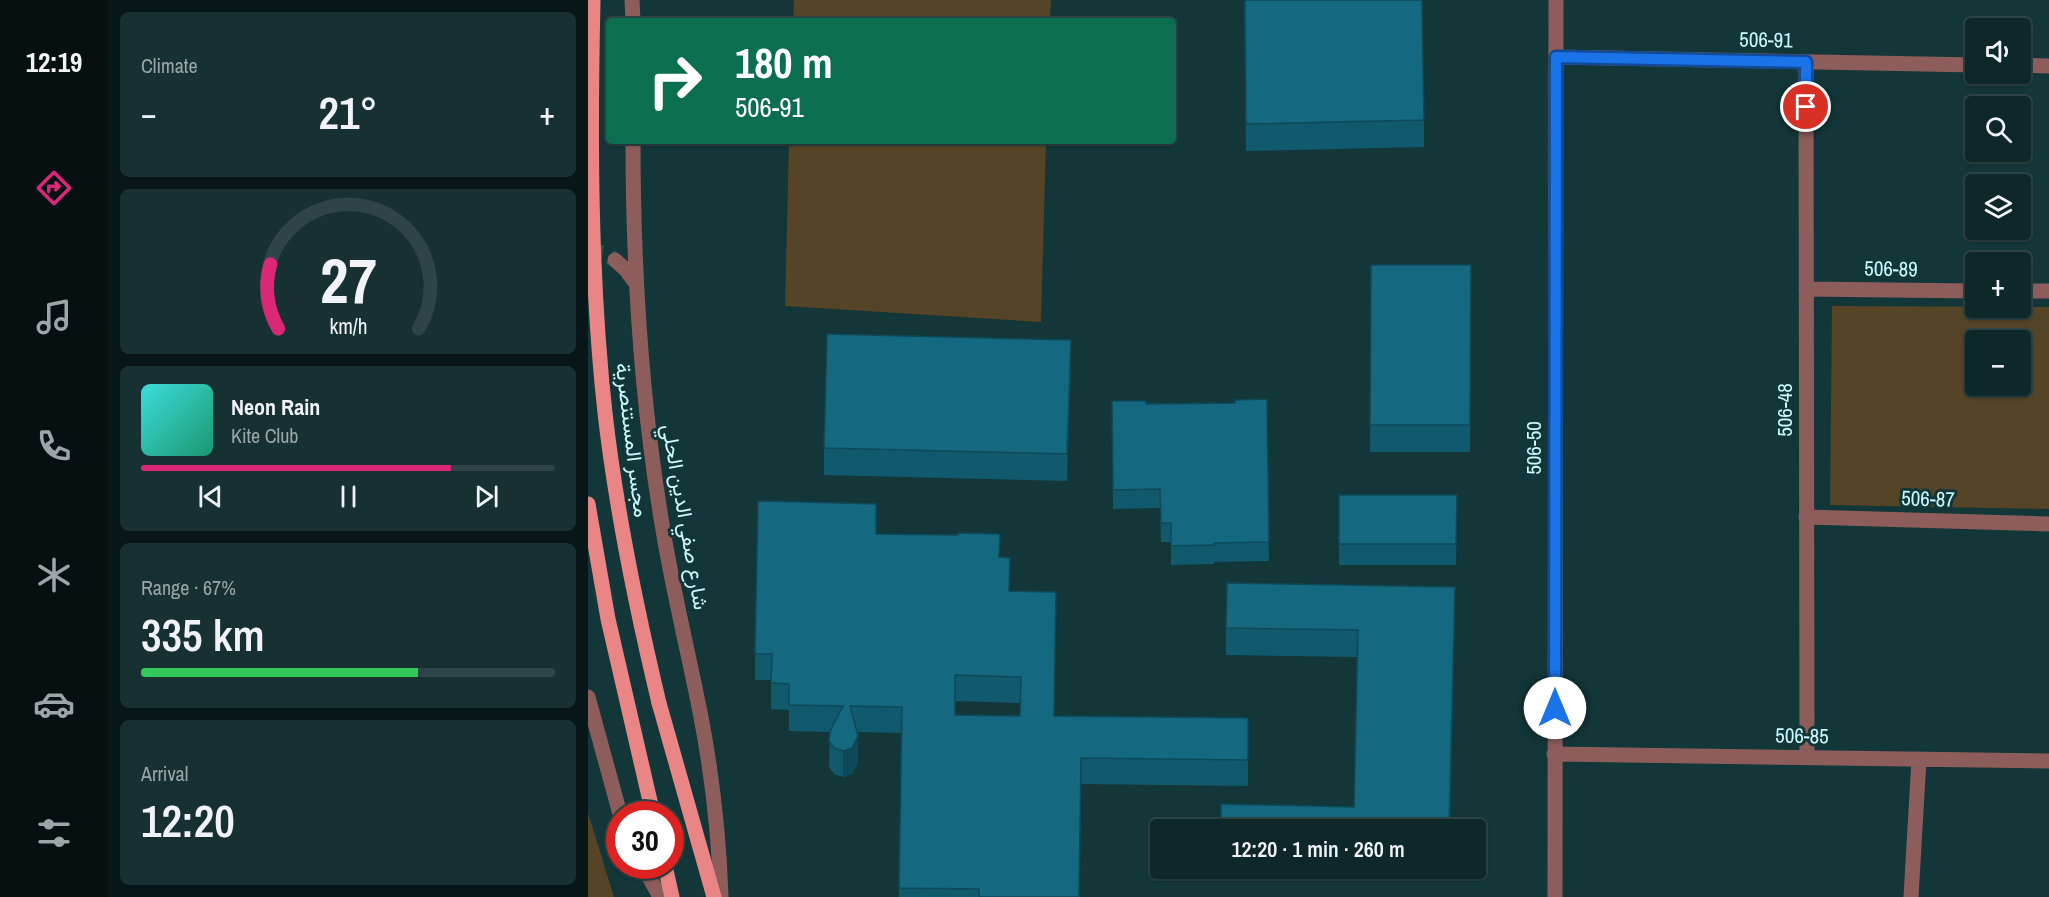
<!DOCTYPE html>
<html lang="en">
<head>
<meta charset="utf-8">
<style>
	:root { --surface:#0e282a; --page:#173032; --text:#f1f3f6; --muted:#9ba6a8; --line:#2e4447; --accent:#db2777 }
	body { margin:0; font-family:"Archivo Narrow",Vazirmatn,sans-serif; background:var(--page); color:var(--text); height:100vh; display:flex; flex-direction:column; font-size:22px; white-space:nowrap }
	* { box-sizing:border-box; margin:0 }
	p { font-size:20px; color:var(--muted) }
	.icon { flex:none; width:33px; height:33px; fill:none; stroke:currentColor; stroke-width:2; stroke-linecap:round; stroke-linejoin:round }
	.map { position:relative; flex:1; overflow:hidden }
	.side { display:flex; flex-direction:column; gap:12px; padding:12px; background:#081617; width:480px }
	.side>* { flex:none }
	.banner { position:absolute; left:18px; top:18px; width:570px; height:126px; border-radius:6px; box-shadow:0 2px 4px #0004,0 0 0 2px var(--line); background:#0b6e4f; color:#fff; overflow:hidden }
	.tools { position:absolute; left:1377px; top:18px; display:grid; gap:12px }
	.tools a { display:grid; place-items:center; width:66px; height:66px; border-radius:6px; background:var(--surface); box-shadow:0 2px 4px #0004,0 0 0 2px var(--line); font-size:30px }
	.speed { position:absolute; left:18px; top:801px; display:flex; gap:12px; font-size:30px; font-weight:700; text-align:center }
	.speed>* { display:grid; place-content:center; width:78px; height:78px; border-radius:50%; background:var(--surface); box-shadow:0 2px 4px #0004,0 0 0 2px var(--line); line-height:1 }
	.speed .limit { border:9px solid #d22; background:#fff; color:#111 }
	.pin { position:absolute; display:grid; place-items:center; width:51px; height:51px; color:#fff; margin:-26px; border:3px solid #fff; border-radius:50%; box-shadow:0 2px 6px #0007 }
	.me { position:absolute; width:66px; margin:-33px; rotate:0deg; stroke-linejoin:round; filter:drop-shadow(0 0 4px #0008) }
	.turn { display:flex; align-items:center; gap:21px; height:126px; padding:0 30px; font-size:27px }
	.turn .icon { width:78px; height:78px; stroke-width:2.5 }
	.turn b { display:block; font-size:42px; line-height:51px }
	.big { font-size:45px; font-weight:600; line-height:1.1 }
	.side .card { flex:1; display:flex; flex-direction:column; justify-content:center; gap:9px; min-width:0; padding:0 21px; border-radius:9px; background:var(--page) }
	.side .dial { align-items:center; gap:0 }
	.dial svg { height:156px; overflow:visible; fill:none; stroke:var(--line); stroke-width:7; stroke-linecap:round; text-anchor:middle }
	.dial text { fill:var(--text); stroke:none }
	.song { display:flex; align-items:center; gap:18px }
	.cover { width:72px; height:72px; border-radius:9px; background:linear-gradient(135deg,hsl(180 70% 55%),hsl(160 70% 35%)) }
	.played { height:6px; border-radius:3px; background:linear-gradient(90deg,var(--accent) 75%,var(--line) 75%) }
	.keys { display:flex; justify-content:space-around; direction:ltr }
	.heat { display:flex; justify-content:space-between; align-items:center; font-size:33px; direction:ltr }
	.charge { height:9px; border-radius:4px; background:linear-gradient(90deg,#34c759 67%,var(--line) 0) }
	.trip { position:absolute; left:562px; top:819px; width:336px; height:60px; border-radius:6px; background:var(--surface); box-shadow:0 2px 4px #0004,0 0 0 2px var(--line); font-weight:600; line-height:60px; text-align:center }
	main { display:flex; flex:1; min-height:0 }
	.tab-bar { display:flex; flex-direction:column; width:108px; justify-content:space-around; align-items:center; background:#061011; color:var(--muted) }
	.tab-bar .icon { width:42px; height:42px }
	.tab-bar .selected { color:var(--accent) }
	.tab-bar b { font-size:27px; color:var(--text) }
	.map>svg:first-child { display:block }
	.green { fill:#554425; fill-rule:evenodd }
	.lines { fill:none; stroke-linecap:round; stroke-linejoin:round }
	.tertiary-tunnel { stroke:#2e5356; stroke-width:15; stroke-dasharray:15 8; stroke-linecap:butt }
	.minor { stroke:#8d5d5b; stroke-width:15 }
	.tertiary { stroke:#8d5d5b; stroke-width:15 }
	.primary { stroke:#e98685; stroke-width:15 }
	.primary-bridge { stroke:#e98685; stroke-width:15 }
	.wall { fill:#11596d; fill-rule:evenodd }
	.shaded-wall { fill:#0e4959 }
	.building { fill:#14687f; stroke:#0e4959; stroke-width:1.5; fill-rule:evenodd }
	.route-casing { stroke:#114b97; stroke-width:15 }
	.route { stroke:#1a73e8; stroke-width:10 }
	.labels { text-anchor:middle; stroke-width:6; stroke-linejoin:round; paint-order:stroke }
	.street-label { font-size:21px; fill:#cafafe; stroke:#133638 }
</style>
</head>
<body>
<main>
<nav class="tab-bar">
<b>12:19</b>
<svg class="icon selected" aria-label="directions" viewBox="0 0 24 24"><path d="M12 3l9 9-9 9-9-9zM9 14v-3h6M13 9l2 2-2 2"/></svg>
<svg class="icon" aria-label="music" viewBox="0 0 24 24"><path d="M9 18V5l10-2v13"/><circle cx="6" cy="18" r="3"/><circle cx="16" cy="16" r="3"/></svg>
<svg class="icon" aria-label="phone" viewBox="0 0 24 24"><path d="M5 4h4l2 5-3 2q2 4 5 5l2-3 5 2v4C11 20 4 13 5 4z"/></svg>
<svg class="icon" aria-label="climate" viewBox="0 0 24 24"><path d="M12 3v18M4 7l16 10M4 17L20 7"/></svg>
<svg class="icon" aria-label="car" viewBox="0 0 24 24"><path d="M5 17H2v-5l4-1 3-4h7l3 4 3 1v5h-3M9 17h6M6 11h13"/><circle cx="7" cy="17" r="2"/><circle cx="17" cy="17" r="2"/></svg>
<svg class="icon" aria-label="filters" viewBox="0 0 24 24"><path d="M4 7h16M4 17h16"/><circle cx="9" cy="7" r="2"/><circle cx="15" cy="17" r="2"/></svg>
</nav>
<section class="side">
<div class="card"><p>Climate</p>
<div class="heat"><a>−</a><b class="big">21°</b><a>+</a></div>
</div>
<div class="card dial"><svg viewBox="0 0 100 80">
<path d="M14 69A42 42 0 1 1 86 69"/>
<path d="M14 69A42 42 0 0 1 10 36" stroke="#db2777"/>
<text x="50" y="56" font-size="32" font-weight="700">27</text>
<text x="50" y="72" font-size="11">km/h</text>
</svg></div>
<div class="card">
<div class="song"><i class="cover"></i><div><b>Neon Rain</b><p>Kite Club</p></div></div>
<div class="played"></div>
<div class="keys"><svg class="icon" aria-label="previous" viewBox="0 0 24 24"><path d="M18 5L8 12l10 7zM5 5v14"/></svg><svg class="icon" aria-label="pause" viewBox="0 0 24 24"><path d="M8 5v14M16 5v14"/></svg><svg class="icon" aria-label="next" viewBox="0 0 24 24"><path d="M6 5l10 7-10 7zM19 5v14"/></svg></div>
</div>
<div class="card"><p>Range · 67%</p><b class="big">335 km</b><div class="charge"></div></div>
<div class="card"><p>Arrival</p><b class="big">12:20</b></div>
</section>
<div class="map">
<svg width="1461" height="897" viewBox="0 0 1461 897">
	<rect width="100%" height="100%" fill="#133638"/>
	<path class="green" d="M 206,0 L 463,0 L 462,21 L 205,21 Z
		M 201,141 L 458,141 L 453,322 L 197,306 Z
		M 1244,306 L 1461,307 L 1461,509 L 1242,505 ZM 1388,340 L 1432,340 L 1432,386 L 1388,386 Z
		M 0,813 L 26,897 L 0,897 Z"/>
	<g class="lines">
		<path class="tertiary-tunnel" d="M 0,250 L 15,253 L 27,260"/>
		<path class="minor" d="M 968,57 L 1388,65
			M 1218,62 L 1219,757
			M 1432,65 L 1461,66
			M 1218,289 L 1388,291
			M 1432,291 L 1461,291
			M 1218,517 L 1461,524
			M 966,754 L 1461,761
			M 967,897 L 968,0
			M 1323,897 L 1331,759"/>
		<path class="tertiary" d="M 44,0 L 45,21
			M 45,141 C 45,272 53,401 75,530 C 85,591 100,651 112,712 C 124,773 131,835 133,897
			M 27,260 L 38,270 L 47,282
			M 0,697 L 32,814
			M 55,866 L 72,897"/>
		<path class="primary" d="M 0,504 L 20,619 L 65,814
			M 71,703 L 126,897
			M 77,866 L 84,897"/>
		<path class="primary-bridge" d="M 5,0 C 2,138 2,276 17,413 C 28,510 48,607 71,703"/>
	</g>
	<path class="wall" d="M 656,0 L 836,120 L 836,147 L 658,151 Z
		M 783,265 L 883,265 L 882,452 L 782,452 Z
		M 483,367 L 479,481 L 236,475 L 236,448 Z
		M 679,399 L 681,561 L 626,562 L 626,564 L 583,565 L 583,542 L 573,542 L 572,508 L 525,509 L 524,420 L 558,404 L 647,403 Z
		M 751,495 L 869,495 L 868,565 L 751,565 Z
		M 288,534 L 412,557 L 422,591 L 468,618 L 466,716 L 660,718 L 660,786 L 493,784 L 491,897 L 311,897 L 313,733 L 269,732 L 270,762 L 264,774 L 255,777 L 246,774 L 241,767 L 242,732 L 201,731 L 201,710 L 183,709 L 183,680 L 167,680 L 167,654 ZM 367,701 L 432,703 L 432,716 L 367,715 Z
		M 867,614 L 862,830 L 633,830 L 766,807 L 769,657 L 638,655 L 638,628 Z
		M 632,868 L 861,868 L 861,874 L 632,871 Z"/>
	<path class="shaded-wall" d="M 483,340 L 483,367 L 479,481 L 479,454 Z
		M 867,587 L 867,614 L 861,830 Z
		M 270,736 L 270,762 L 264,774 L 255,777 L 255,751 Z"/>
	<path class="building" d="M 657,0 L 834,0 L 836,120 L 658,124 Z
		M 783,265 L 883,265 L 882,425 L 782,425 Z
		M 239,334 L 483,340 L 479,454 L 236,448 Z
		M 679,399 L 681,542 L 626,543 L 626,545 L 583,546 L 583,523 L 573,523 L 572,489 L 525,490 L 524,401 L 558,401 L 558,404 L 647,403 L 647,400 Z
		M 751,495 L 869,495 L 868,544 L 751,544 Z
		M 170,501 L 288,504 L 288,534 L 370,535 L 370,533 L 412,534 L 411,557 L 422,558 L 421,591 L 468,592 L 466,716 L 660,718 L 660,760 L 493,758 L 491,897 L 391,897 L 391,889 L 311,888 L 314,707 L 262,706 L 270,736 L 264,748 L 255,751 L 246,748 L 241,741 L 242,731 L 255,706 L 201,705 L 201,684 L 183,683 L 184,654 L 167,654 ZM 367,675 L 433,677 L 432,716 L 367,715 Z
		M 639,583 L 867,587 L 861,830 L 633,830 L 633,804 L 766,807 L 770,630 L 638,628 Z"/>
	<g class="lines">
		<g class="route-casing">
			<path id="route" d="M 967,708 L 968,57 L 1218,62 L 1218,107"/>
		</g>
		<use href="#route" class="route"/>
	</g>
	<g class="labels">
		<g class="street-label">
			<text transform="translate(1178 40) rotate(1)" y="7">506-91</text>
			<text transform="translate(1303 269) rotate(1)" y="7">506-89</text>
			<text transform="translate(1197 410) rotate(-90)" y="7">506-48</text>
			<text transform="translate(44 440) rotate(83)" y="7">مجسر المستنصرية</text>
			<text transform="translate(946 448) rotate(-90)" y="7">506-50</text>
			<text transform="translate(1340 499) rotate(2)" y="7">506-87</text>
			<text transform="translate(97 517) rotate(80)" y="7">شارع صفي الدين الحلي</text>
			<text transform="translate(1214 736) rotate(1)" y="7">506-85</text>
		</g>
	</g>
</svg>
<div class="tools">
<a><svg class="icon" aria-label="sound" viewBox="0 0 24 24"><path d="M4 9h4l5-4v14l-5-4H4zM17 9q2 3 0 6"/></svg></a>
<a><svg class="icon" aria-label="search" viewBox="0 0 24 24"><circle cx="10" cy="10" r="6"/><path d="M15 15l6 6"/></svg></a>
<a><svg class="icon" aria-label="layers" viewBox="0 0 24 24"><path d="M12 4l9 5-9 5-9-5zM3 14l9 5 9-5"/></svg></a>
<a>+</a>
<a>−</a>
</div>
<div class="speed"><div class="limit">30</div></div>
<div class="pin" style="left:1218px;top:107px;background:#d93025"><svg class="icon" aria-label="arrive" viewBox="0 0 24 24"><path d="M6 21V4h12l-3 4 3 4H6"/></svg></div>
<svg class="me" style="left:967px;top:708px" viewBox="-20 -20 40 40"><circle r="19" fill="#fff"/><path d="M0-13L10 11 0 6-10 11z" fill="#1a73e8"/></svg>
<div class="trip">12:20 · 1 min · 260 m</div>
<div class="banner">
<div class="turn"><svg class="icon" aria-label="right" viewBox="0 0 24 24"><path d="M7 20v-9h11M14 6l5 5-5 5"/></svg><div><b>180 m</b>506-91</div></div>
</div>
</div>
</main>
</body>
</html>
